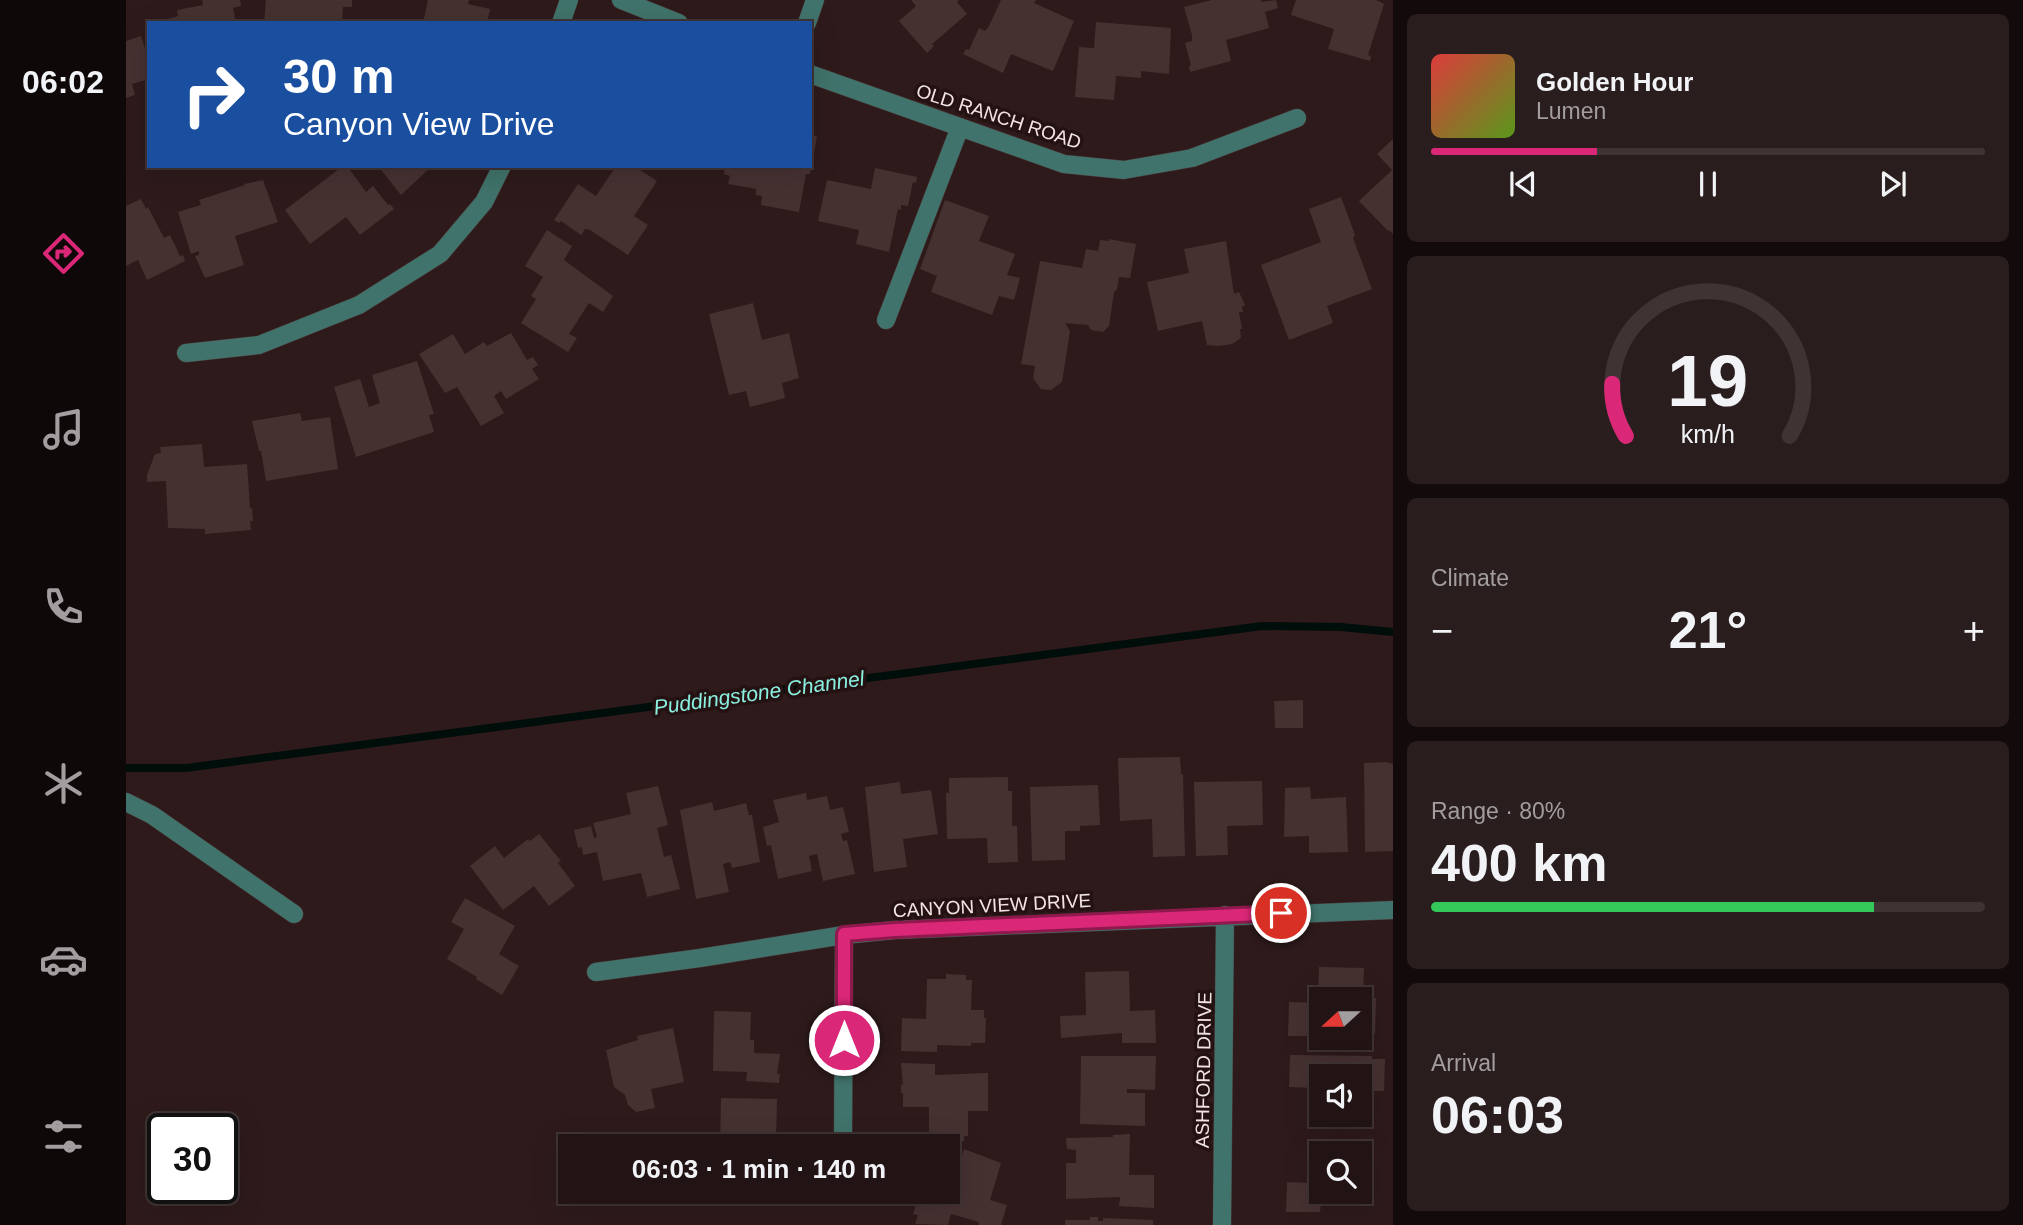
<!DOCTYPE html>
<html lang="en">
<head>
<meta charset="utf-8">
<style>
	:root { --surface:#221414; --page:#2a1d1d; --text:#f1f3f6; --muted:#a29ea0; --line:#3f3334; --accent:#db2777 }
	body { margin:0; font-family:Helvetica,sans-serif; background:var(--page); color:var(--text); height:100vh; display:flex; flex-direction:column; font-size:26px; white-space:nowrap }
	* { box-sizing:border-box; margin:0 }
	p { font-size:23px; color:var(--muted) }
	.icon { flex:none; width:38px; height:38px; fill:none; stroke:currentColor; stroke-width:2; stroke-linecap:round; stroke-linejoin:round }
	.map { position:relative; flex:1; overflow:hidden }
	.side { display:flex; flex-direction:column; gap:14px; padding:14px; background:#130b0b; width:630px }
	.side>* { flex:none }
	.hud { position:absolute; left:21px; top:21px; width:665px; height:147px; border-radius:0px; box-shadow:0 7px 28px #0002,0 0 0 2px var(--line); background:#1a4fa0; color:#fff; overflow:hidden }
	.needle { width:46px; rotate:249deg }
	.fabs { position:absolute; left:1183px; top:987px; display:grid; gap:14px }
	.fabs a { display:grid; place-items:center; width:63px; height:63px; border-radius:0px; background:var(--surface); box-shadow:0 7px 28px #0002,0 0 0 2px var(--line); font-size:35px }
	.speed { position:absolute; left:21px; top:1113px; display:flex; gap:14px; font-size:35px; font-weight:700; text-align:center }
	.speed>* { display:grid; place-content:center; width:91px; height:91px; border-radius:50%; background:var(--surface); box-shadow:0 7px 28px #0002,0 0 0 2px var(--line); line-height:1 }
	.speed .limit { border:4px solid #111; border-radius:10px; background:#fff; color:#111 }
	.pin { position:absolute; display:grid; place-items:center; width:60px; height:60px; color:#fff; margin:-30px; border:4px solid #fff; border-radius:50%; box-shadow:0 2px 7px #0007 }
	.me { position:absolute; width:77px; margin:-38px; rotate:0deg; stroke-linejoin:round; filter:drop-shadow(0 0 5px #0008) }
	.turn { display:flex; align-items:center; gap:24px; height:147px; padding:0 21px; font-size:32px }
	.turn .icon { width:91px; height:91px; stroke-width:2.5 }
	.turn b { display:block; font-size:49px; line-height:60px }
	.big { font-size:52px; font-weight:700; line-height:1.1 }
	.side .widget { flex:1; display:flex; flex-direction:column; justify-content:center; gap:10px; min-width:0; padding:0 24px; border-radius:10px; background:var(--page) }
	.side .dial { align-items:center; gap:0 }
	.dial svg { height:182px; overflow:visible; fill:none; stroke:var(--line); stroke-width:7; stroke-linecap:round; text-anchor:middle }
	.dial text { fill:var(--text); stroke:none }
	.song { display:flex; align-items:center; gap:21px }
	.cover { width:84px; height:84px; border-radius:10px; background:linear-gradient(135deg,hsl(0 70% 55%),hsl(90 70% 35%)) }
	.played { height:7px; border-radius:4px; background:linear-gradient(90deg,var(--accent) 30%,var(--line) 30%) }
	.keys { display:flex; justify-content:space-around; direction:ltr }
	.heat { display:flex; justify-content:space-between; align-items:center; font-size:38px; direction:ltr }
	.charge { height:10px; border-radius:5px; background:linear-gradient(90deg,#34c759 80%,var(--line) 0) }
	.trip { position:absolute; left:432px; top:1134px; width:402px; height:70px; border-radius:0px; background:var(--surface); box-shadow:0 7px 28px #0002,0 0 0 2px var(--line); font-weight:700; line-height:70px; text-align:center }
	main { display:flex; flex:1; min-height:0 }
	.tabs { display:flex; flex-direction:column; width:126px; justify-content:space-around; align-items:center; background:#0e0808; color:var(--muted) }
	.tabs .icon { width:49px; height:49px }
	.tabs .selected { color:var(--accent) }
	.tabs b { font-size:32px; color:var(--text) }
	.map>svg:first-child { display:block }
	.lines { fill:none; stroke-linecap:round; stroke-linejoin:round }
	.stream { stroke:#000e0b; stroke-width:8 }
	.building { fill:#463131; fill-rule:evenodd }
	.minor-casing { stroke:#4a3637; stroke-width:19 }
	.minor { stroke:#40736b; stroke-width:18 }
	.route-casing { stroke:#8e194d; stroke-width:18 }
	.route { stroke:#db2777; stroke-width:12 }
	.labels { text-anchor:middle; stroke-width:7; stroke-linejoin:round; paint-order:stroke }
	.street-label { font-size:19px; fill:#f3e4e4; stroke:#241112 }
	.water-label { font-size:21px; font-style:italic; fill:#8befdf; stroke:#241112 }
</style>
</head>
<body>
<main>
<nav class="tabs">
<b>06:02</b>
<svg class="icon selected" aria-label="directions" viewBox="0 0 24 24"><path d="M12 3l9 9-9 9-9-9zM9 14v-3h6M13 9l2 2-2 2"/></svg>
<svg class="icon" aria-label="music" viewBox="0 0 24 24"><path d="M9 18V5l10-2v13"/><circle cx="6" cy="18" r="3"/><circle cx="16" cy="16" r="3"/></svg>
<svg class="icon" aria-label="phone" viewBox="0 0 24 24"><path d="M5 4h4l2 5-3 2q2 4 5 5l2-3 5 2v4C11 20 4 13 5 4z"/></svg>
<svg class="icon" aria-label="climate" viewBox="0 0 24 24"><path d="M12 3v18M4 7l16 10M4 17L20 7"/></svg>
<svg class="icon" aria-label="car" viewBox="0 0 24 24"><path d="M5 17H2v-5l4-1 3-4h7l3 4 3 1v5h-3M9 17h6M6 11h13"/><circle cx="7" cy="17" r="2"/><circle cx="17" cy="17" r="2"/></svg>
<svg class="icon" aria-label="filters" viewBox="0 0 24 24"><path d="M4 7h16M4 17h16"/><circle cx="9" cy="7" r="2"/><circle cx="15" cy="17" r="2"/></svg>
</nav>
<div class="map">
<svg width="1267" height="1225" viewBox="0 0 1267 1225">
	<rect width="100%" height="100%" fill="#2e1a1b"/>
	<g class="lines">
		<path class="stream" d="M 0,768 L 60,768 L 1136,626 L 1215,627 L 1267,632"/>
	</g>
	<path class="building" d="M 76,0 L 114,0 L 115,6 L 107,8 L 110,23 L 28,23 L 52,16 L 51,10 L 77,5 Z
		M 140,0 L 226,0 L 226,7 L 217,7 L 216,23 L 138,23 Z
		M 302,0 L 343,0 L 342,4 L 364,9 L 361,23 L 297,23 Z
		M 785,0 L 833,0 L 831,2 L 841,14 L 806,44 L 808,46 L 801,53 L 773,21 L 790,6 Z
		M 875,0 L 910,0 L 908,3 L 948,21 L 927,71 L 885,54 L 877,73 L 837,54 L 840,49 L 843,50 L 853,28 L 859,31 L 863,26 Z
		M 1086,0 L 1135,0 L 1136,2 L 1150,0 L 1152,8 L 1139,12 L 1143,28 L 1100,40 L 1105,61 L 1064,72 L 1063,66 L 1065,65 L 1059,43 L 1066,41 L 1066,35 L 1058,7 Z
		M 1170,0 L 1250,0 L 1258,4 L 1242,55 L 1245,56 L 1244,61 L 1202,49 L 1208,29 L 1165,15 Z
		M 970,22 L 1045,28 L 1043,74 L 1015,71 L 1015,78 L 990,76 L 988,100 L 949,97 L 953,47 L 968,48 Z
		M 15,36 L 23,61 L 23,79 L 6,84 L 9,95 L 0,98 L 0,41 Z
		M 684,135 L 691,136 L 684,174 L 680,174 L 673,212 L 635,205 L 636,196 L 630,195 L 630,189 L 602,184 L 604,176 L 598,174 L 599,166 L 685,166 Z
		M 1267,139 L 1267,234 L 1263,230 L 1262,231 L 1233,201 L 1266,170 L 1251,154 Z
		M 217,166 L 221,166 L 240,192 L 247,186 L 262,205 L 264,204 L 268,209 L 234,235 L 220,217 L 184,244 L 159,210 Z
		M 252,166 L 306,166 L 275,195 Z
		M 490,166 L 508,166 L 531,181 L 508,216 L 522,225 L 502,255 L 464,230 L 459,229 L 455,235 L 435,221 L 433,223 L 428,220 L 452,184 L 470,196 Z
		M 749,168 L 791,177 L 790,183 L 787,182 L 782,206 L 775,205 L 775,210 L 772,209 L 763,252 L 730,244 L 733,230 L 692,221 L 701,180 L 745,189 Z
		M 137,180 L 152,222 L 109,236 L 118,265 L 79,278 L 69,256 L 73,255 L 73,251 L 65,254 L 52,212 L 75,205 L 73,200 L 119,185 L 118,184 Z
		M 1215,197 L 1229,235 L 1227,238 L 1246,289 L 1201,306 L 1207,323 L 1163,340 L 1135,265 L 1195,242 L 1183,209 Z
		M 15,199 L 20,209 L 22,207 L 38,238 L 44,235 L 54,256 L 57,255 L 59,261 L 21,280 L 12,260 L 0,266 L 0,206 Z
		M 819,200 L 863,216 L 853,241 L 889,254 L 881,275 L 894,278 L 888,300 L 873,296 L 866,315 L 805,292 L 811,276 L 794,269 Z
		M 421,230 L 446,246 L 438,260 L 487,296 L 477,312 L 463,303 L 443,334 L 451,338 L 442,352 L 395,323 L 410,299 L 405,296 L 417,277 L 399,266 Z
		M 983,239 L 1010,244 L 1004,278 L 993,277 L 991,289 L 988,292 L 983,326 L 977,332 L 965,330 L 962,325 L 939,323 L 944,331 L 936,382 L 925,390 L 915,389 L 907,378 L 909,366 L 895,364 L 914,261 L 956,268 L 960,249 L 972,251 L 974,240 L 983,241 Z
		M 1100,241 L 1108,294 L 1113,292 L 1119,305 L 1116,307 L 1117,312 L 1113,312 L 1116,329 L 1114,329 L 1115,338 L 1106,344 L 1093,346 L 1081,345 L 1076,321 L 1032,331 L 1021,282 L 1063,273 L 1058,249 Z
		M 627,303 L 636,340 L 663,333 L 673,378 L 656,383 L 659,398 L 624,407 L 620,391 L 603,395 L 583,314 Z
		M 385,333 L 401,360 L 407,357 L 412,365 L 406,369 L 413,379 L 380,399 L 375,391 L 368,396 L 378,413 L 355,426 L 331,387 L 319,393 L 293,354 L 327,334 L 339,354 L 358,342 L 361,346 Z
		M 291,361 L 308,414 L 303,415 L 308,432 L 230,457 L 208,387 L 234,379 L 243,407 L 254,403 L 246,375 Z
		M 174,413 L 176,421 L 204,417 L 212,469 L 140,481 L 135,451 L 133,451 L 126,421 Z
		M 76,444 L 78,467 L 121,464 L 124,508 L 126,508 L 127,521 L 124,521 L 125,530 L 79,534 L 79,529 L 42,528 L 40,481 L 21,482 L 21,475 L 29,454 L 35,453 L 34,447 Z
		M 1177,700 L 1177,728 L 1149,728 L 1148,701 Z
		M 1054,757 L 1055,774 L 1057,774 L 1059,856 L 1027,857 L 1026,819 L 994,821 L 992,758 Z
		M 1260,762 L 1267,764 L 1267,851 L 1239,852 L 1238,763 Z
		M 882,777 L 882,791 L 886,791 L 886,826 L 891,826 L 892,862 L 862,863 L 861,838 L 821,839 L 820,793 L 823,793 L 823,778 Z
		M 1136,781 L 1137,825 L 1101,826 L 1102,855 L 1070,856 L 1068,782 Z
		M 774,782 L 775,794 L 805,790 L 812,834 L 777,839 L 781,867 L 748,872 L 739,787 Z
		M 972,785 L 974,825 L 954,826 L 954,831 L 939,831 L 939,860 L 906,861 L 904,787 Z
		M 532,786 L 542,825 L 531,828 L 538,857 L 545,855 L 554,889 L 521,897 L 515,873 L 477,881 L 471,852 L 457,855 L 456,847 L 452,848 L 448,830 L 465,826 L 468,838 L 471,837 L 467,823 L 505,814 L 500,793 Z
		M 1184,787 L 1185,799 L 1220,797 L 1222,852 L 1183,853 L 1183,836 L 1158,837 L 1159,788 Z
		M 680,793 L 681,800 L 701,796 L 704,810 L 717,807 L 723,832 L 715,834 L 717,841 L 721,840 L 729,874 L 697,881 L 691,854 L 683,856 L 686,871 L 652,879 L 645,845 L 641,846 L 637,827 L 653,822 L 647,800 Z
		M 586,802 L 588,811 L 620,803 L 623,815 L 626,815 L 634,862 L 606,868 L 604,862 L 597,864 L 603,892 L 570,899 L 554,810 Z
		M 413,834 L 435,861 L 432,863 L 449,886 L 423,906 L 408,886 L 377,910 L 344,866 L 369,846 L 378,858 L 402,839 L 404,841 Z
		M 339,898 L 389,926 L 373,954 L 393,966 L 376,995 L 350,979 L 351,977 L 321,959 L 338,929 L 325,922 Z
		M 1193,967 L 1238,968 L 1237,998 L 1250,998 L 1249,1034 L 1236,1034 L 1236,1036 L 1234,1036 L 1234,999 L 1195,999 L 1195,1036 L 1162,1036 L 1163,1002 L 1192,1003 Z
		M 1003,971 L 1004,1011 L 1029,1010 L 1030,1043 L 996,1043 L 996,1033 L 935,1038 L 934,1016 L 960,1015 L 959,972 Z
		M 820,974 L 840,975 L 840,980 L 846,980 L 845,1010 L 858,1010 L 858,1018 L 860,1018 L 859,1043 L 845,1043 L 845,1046 L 811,1045 L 811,1052 L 775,1051 L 776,1018 L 800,1019 L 801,979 L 820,979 Z
		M 588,1011 L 625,1012 L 624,1040 L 628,1040 L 628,1053 L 654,1054 L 651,1074 L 654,1074 L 653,1083 L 620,1081 L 621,1072 L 587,1071 Z
		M 547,1028 L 558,1082 L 525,1089 L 529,1108 L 510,1112 L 502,1105 L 499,1095 L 488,1087 L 480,1050 L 512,1040 L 511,1036 Z
		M 1164,1055 L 1246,1056 L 1246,1059 L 1259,1059 L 1258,1091 L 1245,1091 L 1248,1128 L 1187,1128 L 1188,1088 L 1163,1087 ZM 1195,1076 L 1234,1076 L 1234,1115 L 1195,1115 Z
		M 955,1056 L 1030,1056 L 1029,1090 L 1001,1089 L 1001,1093 L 1019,1093 L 1019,1126 L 954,1124 Z
		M 775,1063 L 809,1064 L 809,1075 L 862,1073 L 862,1111 L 842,1111 L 842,1136 L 838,1136 L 838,1141 L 814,1141 L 814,1135 L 803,1135 L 803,1107 L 777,1107 L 777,1093 L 775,1093 L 775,1084 L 777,1085 Z
		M 595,1098 L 651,1099 L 650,1137 L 632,1137 L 632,1146 L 594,1146 Z
		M 1004,1134 L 1003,1175 L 1028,1175 L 1028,1208 L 993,1206 L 994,1197 L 940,1199 L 940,1163 L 950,1163 L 950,1150 L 941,1149 L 940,1138 L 987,1137 L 987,1135 Z
		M 1191,1139 L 1228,1142 L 1228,1153 L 1195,1153 L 1195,1192 L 1234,1192 L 1234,1162 L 1244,1163 L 1243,1203 L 1195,1202 L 1194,1212 L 1160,1212 L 1161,1182 L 1185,1183 L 1186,1169 L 1190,1169 Z
		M 838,1149 L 875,1163 L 864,1200 L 881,1205 L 875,1225 L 853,1225 L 853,1222 L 825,1214 L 822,1225 L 789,1224 L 792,1215 L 787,1214 L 794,1192 L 825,1191 Z
		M 964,1217 L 972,1217 L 972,1221 L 977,1221 L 977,1218 L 1027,1220 L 1027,1225 L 939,1225 L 939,1220 L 964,1220 Z"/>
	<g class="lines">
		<g class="minor-casing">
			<path id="minor" d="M 495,0 L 553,23
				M 435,23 L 443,0
				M 681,23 L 689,0
				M 684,74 L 938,164 L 998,170 L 1066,158 L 1171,118
				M 760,320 L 834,127
				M 60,353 L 133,345 L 233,305 L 314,254 L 358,202 L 376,166
				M 0,802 L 26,815 L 168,914
				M 470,972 L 574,958 L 718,935 L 769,930 L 1267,910
				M 717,1146 L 718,935
				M 1096,1225 L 1099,915"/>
		</g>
		<use href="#minor" class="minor"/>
	</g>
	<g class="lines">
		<g class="route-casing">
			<path id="route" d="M 718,1040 L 718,934 L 769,930 L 1155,913"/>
		</g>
		<use href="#route" class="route"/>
	</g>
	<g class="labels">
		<g class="street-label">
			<text transform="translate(873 116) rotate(18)" y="7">OLD RANCH ROAD</text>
			<text transform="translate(866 905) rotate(-3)" y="7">CANYON VIEW DRIVE</text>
			<text transform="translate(1077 1070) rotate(-89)" y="7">ASHFORD DRIVE</text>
		</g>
		<g class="water-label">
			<text transform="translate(633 693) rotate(-8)" y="7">Puddingstone Channel</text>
		</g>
	</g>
</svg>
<div class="fabs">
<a><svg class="needle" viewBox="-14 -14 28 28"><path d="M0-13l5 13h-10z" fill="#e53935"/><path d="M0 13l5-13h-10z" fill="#a29ea0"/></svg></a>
<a><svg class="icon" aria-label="sound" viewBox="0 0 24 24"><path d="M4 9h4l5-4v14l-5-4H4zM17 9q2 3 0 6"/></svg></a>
<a><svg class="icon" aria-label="search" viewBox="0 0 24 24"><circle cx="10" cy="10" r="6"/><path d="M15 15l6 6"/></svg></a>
</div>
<div class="speed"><div class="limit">30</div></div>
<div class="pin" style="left:1155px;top:913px;background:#d93025"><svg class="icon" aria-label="arrive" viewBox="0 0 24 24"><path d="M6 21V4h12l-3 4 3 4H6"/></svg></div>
<svg class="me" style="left:718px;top:1040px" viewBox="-20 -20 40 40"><circle r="17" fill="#db2777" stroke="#fff" stroke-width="3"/><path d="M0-11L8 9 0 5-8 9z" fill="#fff"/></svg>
<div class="trip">06:03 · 1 min · 140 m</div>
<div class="hud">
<div class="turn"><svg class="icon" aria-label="right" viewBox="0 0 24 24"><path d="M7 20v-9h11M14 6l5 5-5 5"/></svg><div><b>30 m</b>Canyon View Drive</div></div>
</div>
</div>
<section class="side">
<div class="widget">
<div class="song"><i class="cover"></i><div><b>Golden Hour</b><p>Lumen</p></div></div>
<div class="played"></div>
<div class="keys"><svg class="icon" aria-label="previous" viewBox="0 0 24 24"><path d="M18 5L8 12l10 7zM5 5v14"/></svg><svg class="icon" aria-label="pause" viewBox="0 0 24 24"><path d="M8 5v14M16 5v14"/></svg><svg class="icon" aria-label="next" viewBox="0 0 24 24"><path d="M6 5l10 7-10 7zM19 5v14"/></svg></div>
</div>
<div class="widget dial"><svg viewBox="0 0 100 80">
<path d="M14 69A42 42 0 1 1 86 69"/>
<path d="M14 69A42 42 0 0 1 8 46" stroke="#db2777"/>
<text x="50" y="56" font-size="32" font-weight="700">19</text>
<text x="50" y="72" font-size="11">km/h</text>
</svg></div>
<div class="widget"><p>Climate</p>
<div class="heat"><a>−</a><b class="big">21°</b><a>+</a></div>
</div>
<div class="widget"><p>Range · 80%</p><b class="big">400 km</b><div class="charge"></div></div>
<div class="widget"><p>Arrival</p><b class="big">06:03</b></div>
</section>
</main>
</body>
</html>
